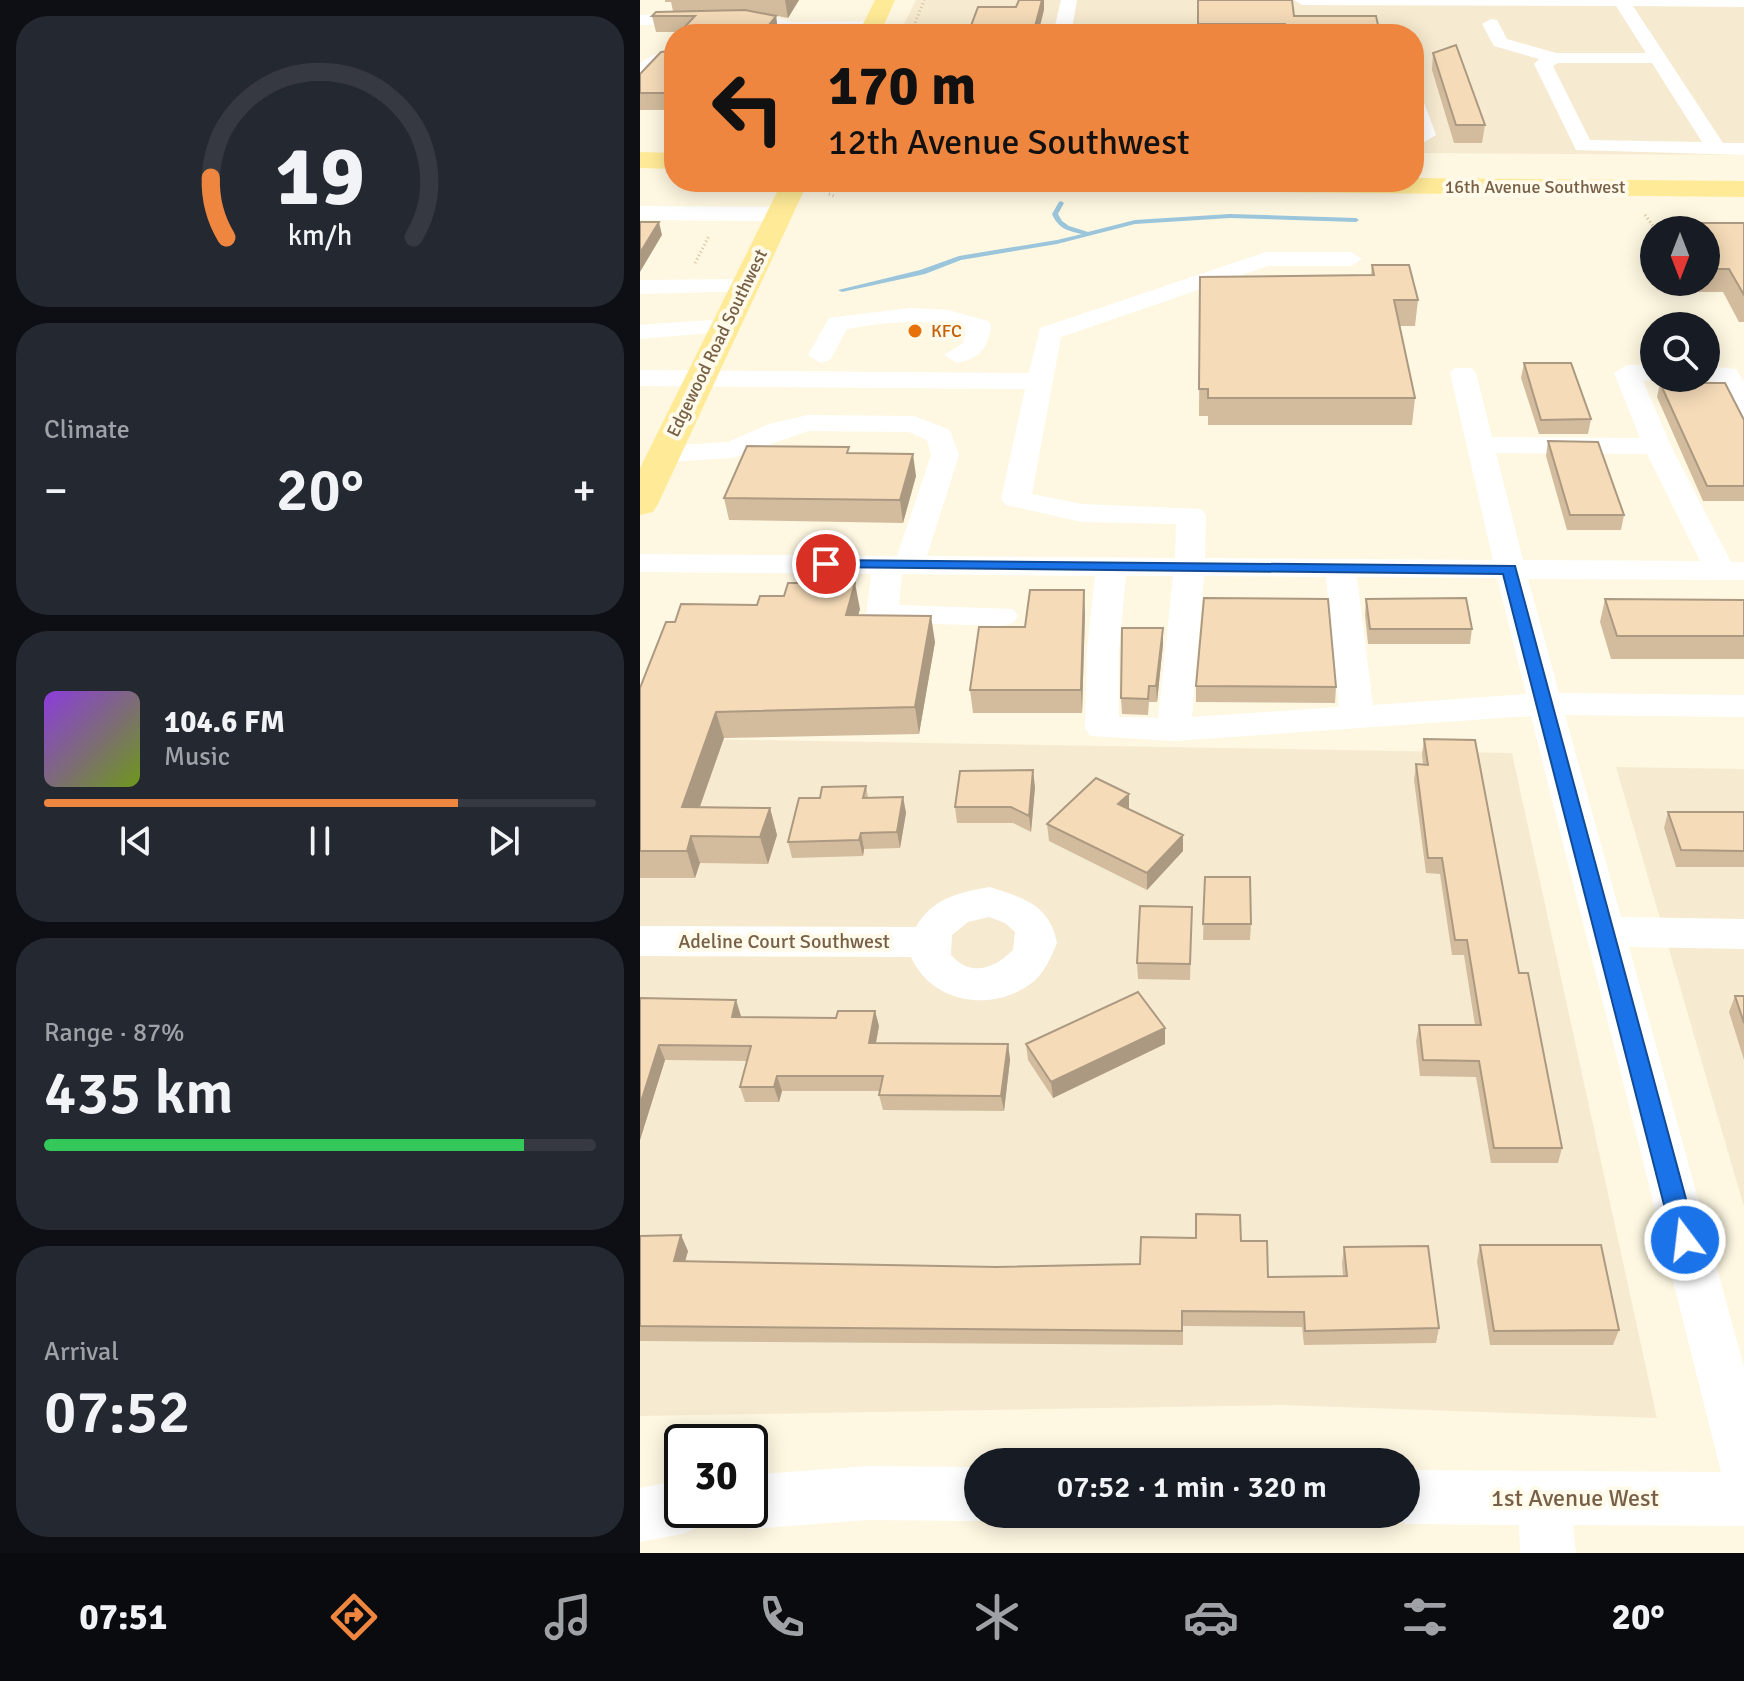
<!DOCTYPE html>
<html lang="en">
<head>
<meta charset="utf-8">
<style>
	:root { --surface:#171b24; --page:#242831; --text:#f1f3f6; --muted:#9ea1a6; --line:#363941; --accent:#ef863f }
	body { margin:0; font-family:Signika,sans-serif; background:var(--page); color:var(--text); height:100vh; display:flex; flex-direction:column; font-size:30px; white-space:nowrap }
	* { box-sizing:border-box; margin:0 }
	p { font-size:26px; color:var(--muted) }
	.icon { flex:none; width:44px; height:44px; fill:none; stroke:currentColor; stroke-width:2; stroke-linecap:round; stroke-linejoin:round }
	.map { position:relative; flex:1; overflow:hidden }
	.side { display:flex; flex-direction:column; gap:16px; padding:16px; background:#0d0f14; width:640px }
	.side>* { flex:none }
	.top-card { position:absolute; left:24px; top:24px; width:760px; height:168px; border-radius:32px; box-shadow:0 4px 20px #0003; background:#ef863f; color:#111; overflow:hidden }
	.needle { width:52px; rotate:180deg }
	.fabs { position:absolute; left:1000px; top:216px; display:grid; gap:16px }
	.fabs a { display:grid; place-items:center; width:80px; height:80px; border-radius:50%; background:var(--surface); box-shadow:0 4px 20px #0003; font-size:40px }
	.speed { position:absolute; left:24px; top:1424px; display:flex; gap:16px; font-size:40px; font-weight:700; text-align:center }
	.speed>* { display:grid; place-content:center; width:104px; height:104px; border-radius:50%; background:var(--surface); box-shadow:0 4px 20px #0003; line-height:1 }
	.speed .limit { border:4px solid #111; border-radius:12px; background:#fff; color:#111 }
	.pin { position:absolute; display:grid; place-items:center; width:68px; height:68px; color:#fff; margin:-34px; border:4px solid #fff; border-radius:50%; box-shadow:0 2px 8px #0007 }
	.me { position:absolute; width:88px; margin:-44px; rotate:345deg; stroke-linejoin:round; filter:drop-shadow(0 0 6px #0008) }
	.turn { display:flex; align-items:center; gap:28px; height:168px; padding:0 32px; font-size:36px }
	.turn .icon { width:104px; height:104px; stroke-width:2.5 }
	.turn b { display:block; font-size:56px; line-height:68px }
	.big { font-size:60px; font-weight:600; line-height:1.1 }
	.side .card { flex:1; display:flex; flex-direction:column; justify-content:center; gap:12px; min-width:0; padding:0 28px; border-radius:32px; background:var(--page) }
	.side .dial { align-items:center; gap:0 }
	.dial svg { height:208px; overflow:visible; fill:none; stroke:var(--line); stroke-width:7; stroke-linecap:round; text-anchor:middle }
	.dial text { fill:var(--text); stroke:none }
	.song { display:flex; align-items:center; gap:24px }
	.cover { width:96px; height:96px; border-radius:12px; background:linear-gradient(135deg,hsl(270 70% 55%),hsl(80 70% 35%)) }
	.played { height:8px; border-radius:4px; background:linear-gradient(90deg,var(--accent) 75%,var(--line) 75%) }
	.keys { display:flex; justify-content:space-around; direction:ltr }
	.heat { display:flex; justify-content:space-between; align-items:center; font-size:44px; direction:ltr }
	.charge { height:12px; border-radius:6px; background:linear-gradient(90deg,#34c759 87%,var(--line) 0) }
	.trip { position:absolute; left:324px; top:1448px; width:456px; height:80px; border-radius:40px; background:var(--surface); box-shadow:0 4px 20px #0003; font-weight:600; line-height:80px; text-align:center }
	.tabs { display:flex; height:128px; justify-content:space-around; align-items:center; background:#090b0e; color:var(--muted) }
	.tabs .icon { width:56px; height:56px }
	.tabs .on { color:var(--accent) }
	.tabs b { font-size:36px; color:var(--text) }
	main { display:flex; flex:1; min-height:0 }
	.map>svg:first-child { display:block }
	.residential { fill:#f6ebd0 }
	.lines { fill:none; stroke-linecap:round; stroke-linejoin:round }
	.stream { fill:#9bc5db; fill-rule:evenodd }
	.path { stroke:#d9be9b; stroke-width:3; stroke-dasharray:1 3; stroke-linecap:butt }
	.minor { fill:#fff; fill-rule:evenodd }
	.major { fill:#ffeb97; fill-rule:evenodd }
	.wall { fill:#d3bc9e }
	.shaded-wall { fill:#ac9981 }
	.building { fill:#f5dbb8; stroke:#ac9981; stroke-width:2 }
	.route { fill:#1a73e8; stroke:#114b97; stroke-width:2 }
	.food-dot { fill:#e8710a; stroke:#fffae9; stroke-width:3 }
	.labels { text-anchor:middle; stroke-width:8; stroke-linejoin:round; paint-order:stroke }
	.far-street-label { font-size:18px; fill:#776047; stroke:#fffae9 }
	.far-food-label { font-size:18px; fill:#c56008; stroke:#fffae9; text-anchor:start }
	.street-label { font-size:20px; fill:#776047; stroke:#fffae9 }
	.near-street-label { font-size:24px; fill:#776047; stroke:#fffae9 }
</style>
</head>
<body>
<main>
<section class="side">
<div class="card dial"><svg viewBox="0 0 100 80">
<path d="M14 69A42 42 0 1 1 86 69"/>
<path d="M14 69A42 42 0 0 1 8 46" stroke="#ef863f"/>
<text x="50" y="56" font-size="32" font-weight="700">19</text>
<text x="50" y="72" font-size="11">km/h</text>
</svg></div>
<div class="card"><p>Climate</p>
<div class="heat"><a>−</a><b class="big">20°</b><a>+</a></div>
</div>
<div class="card">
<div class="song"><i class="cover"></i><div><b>104.6 FM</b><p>Music</p></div></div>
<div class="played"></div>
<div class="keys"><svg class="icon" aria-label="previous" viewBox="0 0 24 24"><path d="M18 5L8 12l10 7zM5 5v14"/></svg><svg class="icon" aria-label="pause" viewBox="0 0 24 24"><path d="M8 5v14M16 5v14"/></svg><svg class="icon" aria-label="next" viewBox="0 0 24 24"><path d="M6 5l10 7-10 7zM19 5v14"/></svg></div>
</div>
<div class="card"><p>Range · 87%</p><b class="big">435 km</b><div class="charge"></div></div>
<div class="card"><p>Arrival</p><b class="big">07:52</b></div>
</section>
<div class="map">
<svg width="1104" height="1553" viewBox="0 0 1104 1553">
	<rect width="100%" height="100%" fill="#fef8e2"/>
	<path class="residential" d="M 276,0 L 1104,0 L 1104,155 L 774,153 L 774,34 L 259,34 Z
		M 0,738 L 872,753 L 1017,1418 L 641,1405 L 0,1416 Z
		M 976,767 L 1104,769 L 1104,1207 Z"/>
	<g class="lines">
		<path class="stream" d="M 421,201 L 424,203 L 418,214 L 422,221 L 429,226 L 448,232 L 495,220 L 590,214 L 716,218 L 719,220 L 716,222 L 590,218 L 495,224 L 417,244 L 321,260 L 285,274 L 202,292 L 198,290 L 280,270 L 319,256 L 417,240 L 442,234 C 427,231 418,228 412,214 L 419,202 Z"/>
		<path class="path" d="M 271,34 L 284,0
			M 189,194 L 196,197
			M 1005,215 L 1016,230
			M 55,263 L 69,236"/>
		<path class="minor" d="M 421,0 L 437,0 L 431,34 L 413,34 Z
			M 654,0 L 1104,0 L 1104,7 L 993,6 L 1083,143 L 1104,143 L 1104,155 L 936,150 L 894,64 L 899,59 L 854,46 L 842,24 L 851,19 L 857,20 L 867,39 L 916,53 L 1006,53 L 976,6 L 662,5 ZM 918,63 L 1012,63 L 1062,142 L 950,140 L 913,66 Z
			M 108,13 L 155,22 L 232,21 L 241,26 L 232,31 L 155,32 L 108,23 L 0,25 L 0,15 Z
			M 13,55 L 34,56 L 34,66 L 18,66 L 0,78 L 0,63 Z
			M 774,94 L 783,100 L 796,135 L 774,148 Z
			M 0,206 L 140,207 L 151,214 L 140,221 L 0,220 Z
			M 626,252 L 711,252 L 722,259 L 711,266 L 628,266 L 421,337 L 392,494 L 442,504 L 561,509 L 566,515 L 565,558 L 853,560 L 810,373 L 814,368 L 832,368 L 836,373 L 852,437 L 1000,438 L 974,373 L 987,365 L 1014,365 L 1014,378 L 1023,378 L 1003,381 L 1031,446 L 1091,562 L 1104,562 L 1104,580 L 888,579 L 919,693 L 1104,695 L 1104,717 L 925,715 L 981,917 L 1104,919 L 1104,949 L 989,947 L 1104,1367 L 1104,1526 L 933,1525 L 936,1553 L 880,1553 L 879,1525 L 766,1524 L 746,1514 L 766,1514 L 766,1470 L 1081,1472 L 891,716 L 534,741 L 450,736 L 445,728 L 447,649 L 455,576 L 262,574 L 259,605 L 373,609 L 378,616 L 373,623 L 362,626 L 231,622 L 226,615 L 231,574 L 0,572 L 0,554 L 257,556 L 291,455 L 287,440 L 269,432 L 168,431 L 93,458 L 24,462 L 14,460 L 10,454 L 14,448 L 24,446 L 88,442 L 129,424 L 168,415 L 274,416 L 310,430 L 319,455 L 287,556 L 535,558 L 536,524 L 442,522 L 366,505 L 361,499 L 385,389 L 0,386 L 0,370 L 389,373 L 400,328 ZM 856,453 L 1007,454 L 1060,561 L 883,560 ZM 486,576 L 533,576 L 518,718 L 479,717 L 479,649 ZM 564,576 L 686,577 L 699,707 L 552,717 ZM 717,577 L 857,578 L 886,694 L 733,705 Z
			M 105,279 L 117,286 L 113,291 L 0,294 L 0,280 Z
			M 270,308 L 308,310 L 348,321 L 351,326 C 347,350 341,357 317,363 L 304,355 L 323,343 L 326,330 C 290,317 244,322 207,329 L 190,360 L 181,363 L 168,355 L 189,318 Z
			M 85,319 L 97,326 L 94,331 L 0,339 L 0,325 Z
			M 1066,366 L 1096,369 L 1104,382 L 1104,417 L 1095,415 L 1078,382 L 1057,379 L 1066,378 Z
			M 350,887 C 384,898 410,905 417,943 C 410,959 404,975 389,985 C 349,1013 291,1002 271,957 L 0,956 L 0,926 L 276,927 C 292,898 320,892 350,887 ZM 349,917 L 365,923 L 375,932 L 373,950 C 355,968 331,978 311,955 L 312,935 L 328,922 Z
			M 228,1466 L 338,1467 L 338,1514 L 355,1514 L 338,1521 L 228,1520 L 110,1529 L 91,1521 L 86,1510 L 110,1510 L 110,1475 Z
			M 42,1480 L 42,1510 L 68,1510 L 61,1526 L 42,1534 L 0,1542 L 0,1488 Z"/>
		<path class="major" d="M 235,0 L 255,0 L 240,34 L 218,34 Z
			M 0,152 L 34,153 L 34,169 L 0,168 Z
			M 774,178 L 1104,181 L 1104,197 L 445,190 L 432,182 L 774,182 Z
			M 142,182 L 168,182 L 18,504 L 13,512 L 0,515 L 0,468 Z"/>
	</g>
	<path class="wall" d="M 25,0 L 159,0 L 148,18 L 108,10 L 136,16 L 138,32 L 16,32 L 12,16 L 33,11 L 31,2 L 25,2 Z
		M 558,0 L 654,16 L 740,34 L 558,34 Z
		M 34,38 L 34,110 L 0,110 L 0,74 L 32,51 Z
		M 793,53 L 845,125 L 842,143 L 814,143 L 792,70 Z
		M 1035,223 L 1104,223 L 1104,322 L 1099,322 L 1083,292 L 1053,292 L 1048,282 L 1066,282 L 1066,230 L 1033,230 Z
		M 732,265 L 778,300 L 775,326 L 760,326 L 775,398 L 772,425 L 568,425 L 568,416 L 559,416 L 560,277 L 731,275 Z
		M 884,363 L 951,419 L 948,434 L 899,434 L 881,378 Z
		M 1020,383 L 1104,420 L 1104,501 L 1063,501 L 1017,397 Z
		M 908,441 L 984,515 L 981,530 L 927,530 L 906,456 Z
		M 276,476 L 263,523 L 89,520 L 84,498 Z
		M 726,599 L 832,629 L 830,644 L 728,644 L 725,615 Z
		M 965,599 L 1104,600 L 1104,659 L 971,659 L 960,622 Z
		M 220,609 L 218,615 L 295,642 L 279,734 L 84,738 L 60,807 L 130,808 L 137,835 L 128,864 L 60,863 L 55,878 L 0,878 L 0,688 L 35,622 Z
		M 445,613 L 442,713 L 333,713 L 330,690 L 385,627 Z
		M 523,644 L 517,702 L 509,702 L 508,715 L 482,714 L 481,698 Z
		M 556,686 L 696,687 L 695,703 L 556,702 Z
		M 784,739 L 879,973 L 922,1148 L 918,1163 L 851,1163 L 836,1077 L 780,1076 L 776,1041 L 779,1025 L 835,1025 L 824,955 L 812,955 L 800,874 L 786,873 L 774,780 L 776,764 L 783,765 L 782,754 Z
		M 226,786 L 228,797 L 263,797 L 266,813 L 260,848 L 224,849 L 223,856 L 152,858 L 148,842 L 180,798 Z
		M 395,787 L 391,832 L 373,823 L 317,823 L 315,807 Z
		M 489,810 L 543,835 L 543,851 L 507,890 L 409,841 L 407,824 Z
		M 1028,812 L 1104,812 L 1104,867 L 1036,867 L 1024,828 Z
		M 565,877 L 611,924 L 610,940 L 563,940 Z
		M 552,907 L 550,980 L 498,979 L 497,963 Z
		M 1095,996 L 1104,996 L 1104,1060 L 1089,1012 Z
		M 0,998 L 101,1016 L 101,1017 L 196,1018 L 235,1011 L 239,1026 L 236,1043 L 368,1044 L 370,1060 L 364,1111 L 243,1110 L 239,1095 L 240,1091 L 142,1091 L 139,1102 L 105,1102 L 100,1087 L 107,1061 L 25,1060 L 0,1140 Z
		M 386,1044 L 525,1044 L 413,1098 L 388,1060 Z
		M 0,1236 L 48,1251 L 45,1261 L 357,1267 L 500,1264 L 601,1241 L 628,1277 L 703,1276 L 702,1263 L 704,1247 L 799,1328 L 796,1343 L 664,1345 L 662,1327 L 543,1326 L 543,1345 L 0,1341 Z
		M 840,1245 L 979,1330 L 973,1345 L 850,1345 L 837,1261 Z"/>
	<path class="shaded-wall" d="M 145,0 L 159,0 L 148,18 Z
		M 402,0 L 404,0 L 404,10 L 398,34 L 393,34 Z
		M 136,16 L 138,32 L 137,34 L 122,34 Z
		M 19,222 L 22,235 L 0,272 L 0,253 Z
		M 273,454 L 276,476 L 263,523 L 260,500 Z
		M 215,583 L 220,609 L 211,641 L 206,615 Z
		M 444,590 L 445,613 L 442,713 L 441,690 Z
		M 291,616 L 295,642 L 279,734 L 275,707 Z
		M 523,628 L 523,644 L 517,702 L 516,686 Z
		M 76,712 L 84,738 L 50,834 L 42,807 Z
		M 393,770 L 395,787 L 391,832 L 389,816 Z
		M 489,794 L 489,810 L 478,804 Z
		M 263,797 L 266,813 L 260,848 L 257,832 Z
		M 130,808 L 137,835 L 128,864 L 120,837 Z
		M 221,833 L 224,849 L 223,856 L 219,840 Z
		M 543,835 L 543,851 L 507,890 L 507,873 Z
		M 51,836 L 60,863 L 55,878 L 47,851 Z
		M 96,1000 L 101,1016 L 97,1033 L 92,1017 Z
		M 235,1011 L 239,1026 L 233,1058 L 229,1043 Z
		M 525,1028 L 525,1044 L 413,1098 L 411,1082 Z
		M 368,1044 L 370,1060 L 364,1111 L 361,1096 Z
		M 19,1045 L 25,1060 L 0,1140 L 0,1105 Z
		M 137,1076 L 142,1091 L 139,1102 L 134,1087 Z
		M 41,1235 L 48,1251 L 41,1276 L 34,1261 Z"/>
	<path class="building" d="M 379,0 L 402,0 L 393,34 L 328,34 L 338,7 L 376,7 Z
		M 558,0 L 652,0 L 654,16 L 736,16 L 740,34 L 646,34 L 645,24 L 558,24 Z
		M 105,10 L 136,16 L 122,34 L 38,34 L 55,16 L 12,16 L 16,12 Z
		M 34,38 L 34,93 L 0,93 L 0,74 L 21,52 L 32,51 Z
		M 816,45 L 845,125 L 816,125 L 793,53 Z
		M 0,222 L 19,222 L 0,253 Z
		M 1035,223 L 1104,223 L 1104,295 L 1089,269 L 1066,269 L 1066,230 L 1038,230 Z
		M 732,265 L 769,265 L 778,300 L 754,300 L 775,398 L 568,398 L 568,389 L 559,389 L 560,277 L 734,275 Z
		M 884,363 L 931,363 L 951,419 L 901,420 Z
		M 1020,383 L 1085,383 L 1104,420 L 1104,486 L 1067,486 Z
		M 908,441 L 958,442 L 984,515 L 930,515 Z
		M 107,446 L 209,447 L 207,453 L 273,454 L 260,500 L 84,498 Z
		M 148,583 L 215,583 L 206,615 L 291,616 L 275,707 L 76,712 L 42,807 L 130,808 L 120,837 L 51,836 L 47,851 L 0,851 L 0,688 L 26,622 L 35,622 L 41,604 L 117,605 L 120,596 L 144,596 Z
		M 390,590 L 444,590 L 441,690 L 330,690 L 339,627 L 385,627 Z
		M 564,598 L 688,599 L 696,687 L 556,686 Z
		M 826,598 L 832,629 L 730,629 L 726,599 Z
		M 965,599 L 1104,600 L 1104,636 L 977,636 Z
		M 482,628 L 523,628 L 516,686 L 509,686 L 508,699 L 481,698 Z
		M 784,739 L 835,740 L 879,973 L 888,973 L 922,1148 L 854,1148 L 839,1061 L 783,1060 L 779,1025 L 841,1025 L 827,940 L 815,940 L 802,858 L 788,858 L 776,764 L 788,765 Z
		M 393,770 L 389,816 L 371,807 L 315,807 L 320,771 Z
		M 456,778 L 489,794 L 478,804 L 543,835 L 507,873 L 407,824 Z
		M 226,786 L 223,798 L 263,797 L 257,832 L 221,833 L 219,840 L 148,842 L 159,798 L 180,798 L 182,787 Z
		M 1028,812 L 1104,812 L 1104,851 L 1041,850 Z
		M 565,877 L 610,877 L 611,924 L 563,924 Z
		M 500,906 L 552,907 L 550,964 L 497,963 Z
		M 498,992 L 525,1028 L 411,1082 L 386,1044 Z
		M 1095,996 L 1104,996 L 1104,1023 Z
		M 0,998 L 96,1000 L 92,1017 L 196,1018 L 198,1011 L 235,1011 L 229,1043 L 368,1044 L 361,1096 L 239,1095 L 243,1076 L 137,1076 L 134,1087 L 100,1087 L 111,1046 L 19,1045 L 0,1105 Z
		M 556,1214 L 600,1215 L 601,1241 L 627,1241 L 628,1277 L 707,1276 L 704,1247 L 788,1246 L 799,1328 L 665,1331 L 664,1312 L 542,1311 L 542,1331 L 0,1326 L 0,1236 L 41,1235 L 34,1261 L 357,1267 L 500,1264 L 501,1237 L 556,1238 Z
		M 840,1245 L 961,1245 L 979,1330 L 854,1331 Z"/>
	<path class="route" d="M 186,560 L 875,566 L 1057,1240 L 1054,1248 L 1045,1251 L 1037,1248 L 1033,1240 L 863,574 L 180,567 L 180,561 Z"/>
	<circle class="food-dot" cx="275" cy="331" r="8"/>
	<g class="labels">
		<g class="far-street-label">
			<text x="895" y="193">16th Avenue Southwest</text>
			<text transform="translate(77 343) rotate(-64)" y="6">Edgewood Road Southwest</text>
		</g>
		<g class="far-food-label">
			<text x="291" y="337">KFC</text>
		</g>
		<g class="street-label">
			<text x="144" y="948">Adeline Court Southwest</text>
		</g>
		<g class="near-street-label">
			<text x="935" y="1506">1st Avenue West</text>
		</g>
	</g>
</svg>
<div class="fabs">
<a><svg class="needle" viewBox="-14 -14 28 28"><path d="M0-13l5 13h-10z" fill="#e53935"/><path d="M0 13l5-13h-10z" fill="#9ea1a6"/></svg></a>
<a><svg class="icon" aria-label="search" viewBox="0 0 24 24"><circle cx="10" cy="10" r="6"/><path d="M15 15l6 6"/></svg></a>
</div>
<div class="speed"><div class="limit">30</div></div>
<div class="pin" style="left:186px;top:564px;background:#d93025"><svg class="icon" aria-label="arrive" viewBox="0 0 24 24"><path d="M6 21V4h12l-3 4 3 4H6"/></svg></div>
<svg class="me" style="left:1045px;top:1240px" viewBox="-20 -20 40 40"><circle r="17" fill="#1a73e8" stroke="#fff" stroke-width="3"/><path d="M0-11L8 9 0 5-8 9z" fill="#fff"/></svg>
<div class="trip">07:52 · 1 min · 320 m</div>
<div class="top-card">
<div class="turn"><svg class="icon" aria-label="left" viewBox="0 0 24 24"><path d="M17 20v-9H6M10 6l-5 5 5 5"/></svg><div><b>170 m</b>12th Avenue Southwest</div></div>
</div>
</div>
</main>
<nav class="tabs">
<b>07:51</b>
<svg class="icon on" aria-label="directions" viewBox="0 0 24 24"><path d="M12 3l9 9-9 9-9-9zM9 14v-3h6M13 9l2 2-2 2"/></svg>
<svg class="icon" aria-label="music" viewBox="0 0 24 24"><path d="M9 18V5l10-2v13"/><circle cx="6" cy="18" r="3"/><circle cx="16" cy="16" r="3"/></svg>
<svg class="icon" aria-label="phone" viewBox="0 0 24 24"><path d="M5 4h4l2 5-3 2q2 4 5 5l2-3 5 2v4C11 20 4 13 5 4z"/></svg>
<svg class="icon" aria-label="climate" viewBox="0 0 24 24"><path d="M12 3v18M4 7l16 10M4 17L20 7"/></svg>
<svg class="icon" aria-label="car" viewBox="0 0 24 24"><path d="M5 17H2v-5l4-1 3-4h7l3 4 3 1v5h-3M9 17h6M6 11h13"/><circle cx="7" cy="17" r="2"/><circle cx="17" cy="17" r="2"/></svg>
<svg class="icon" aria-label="filters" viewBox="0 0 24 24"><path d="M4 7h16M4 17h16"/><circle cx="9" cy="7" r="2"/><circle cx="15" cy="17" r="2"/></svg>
<b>20°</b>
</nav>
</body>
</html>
